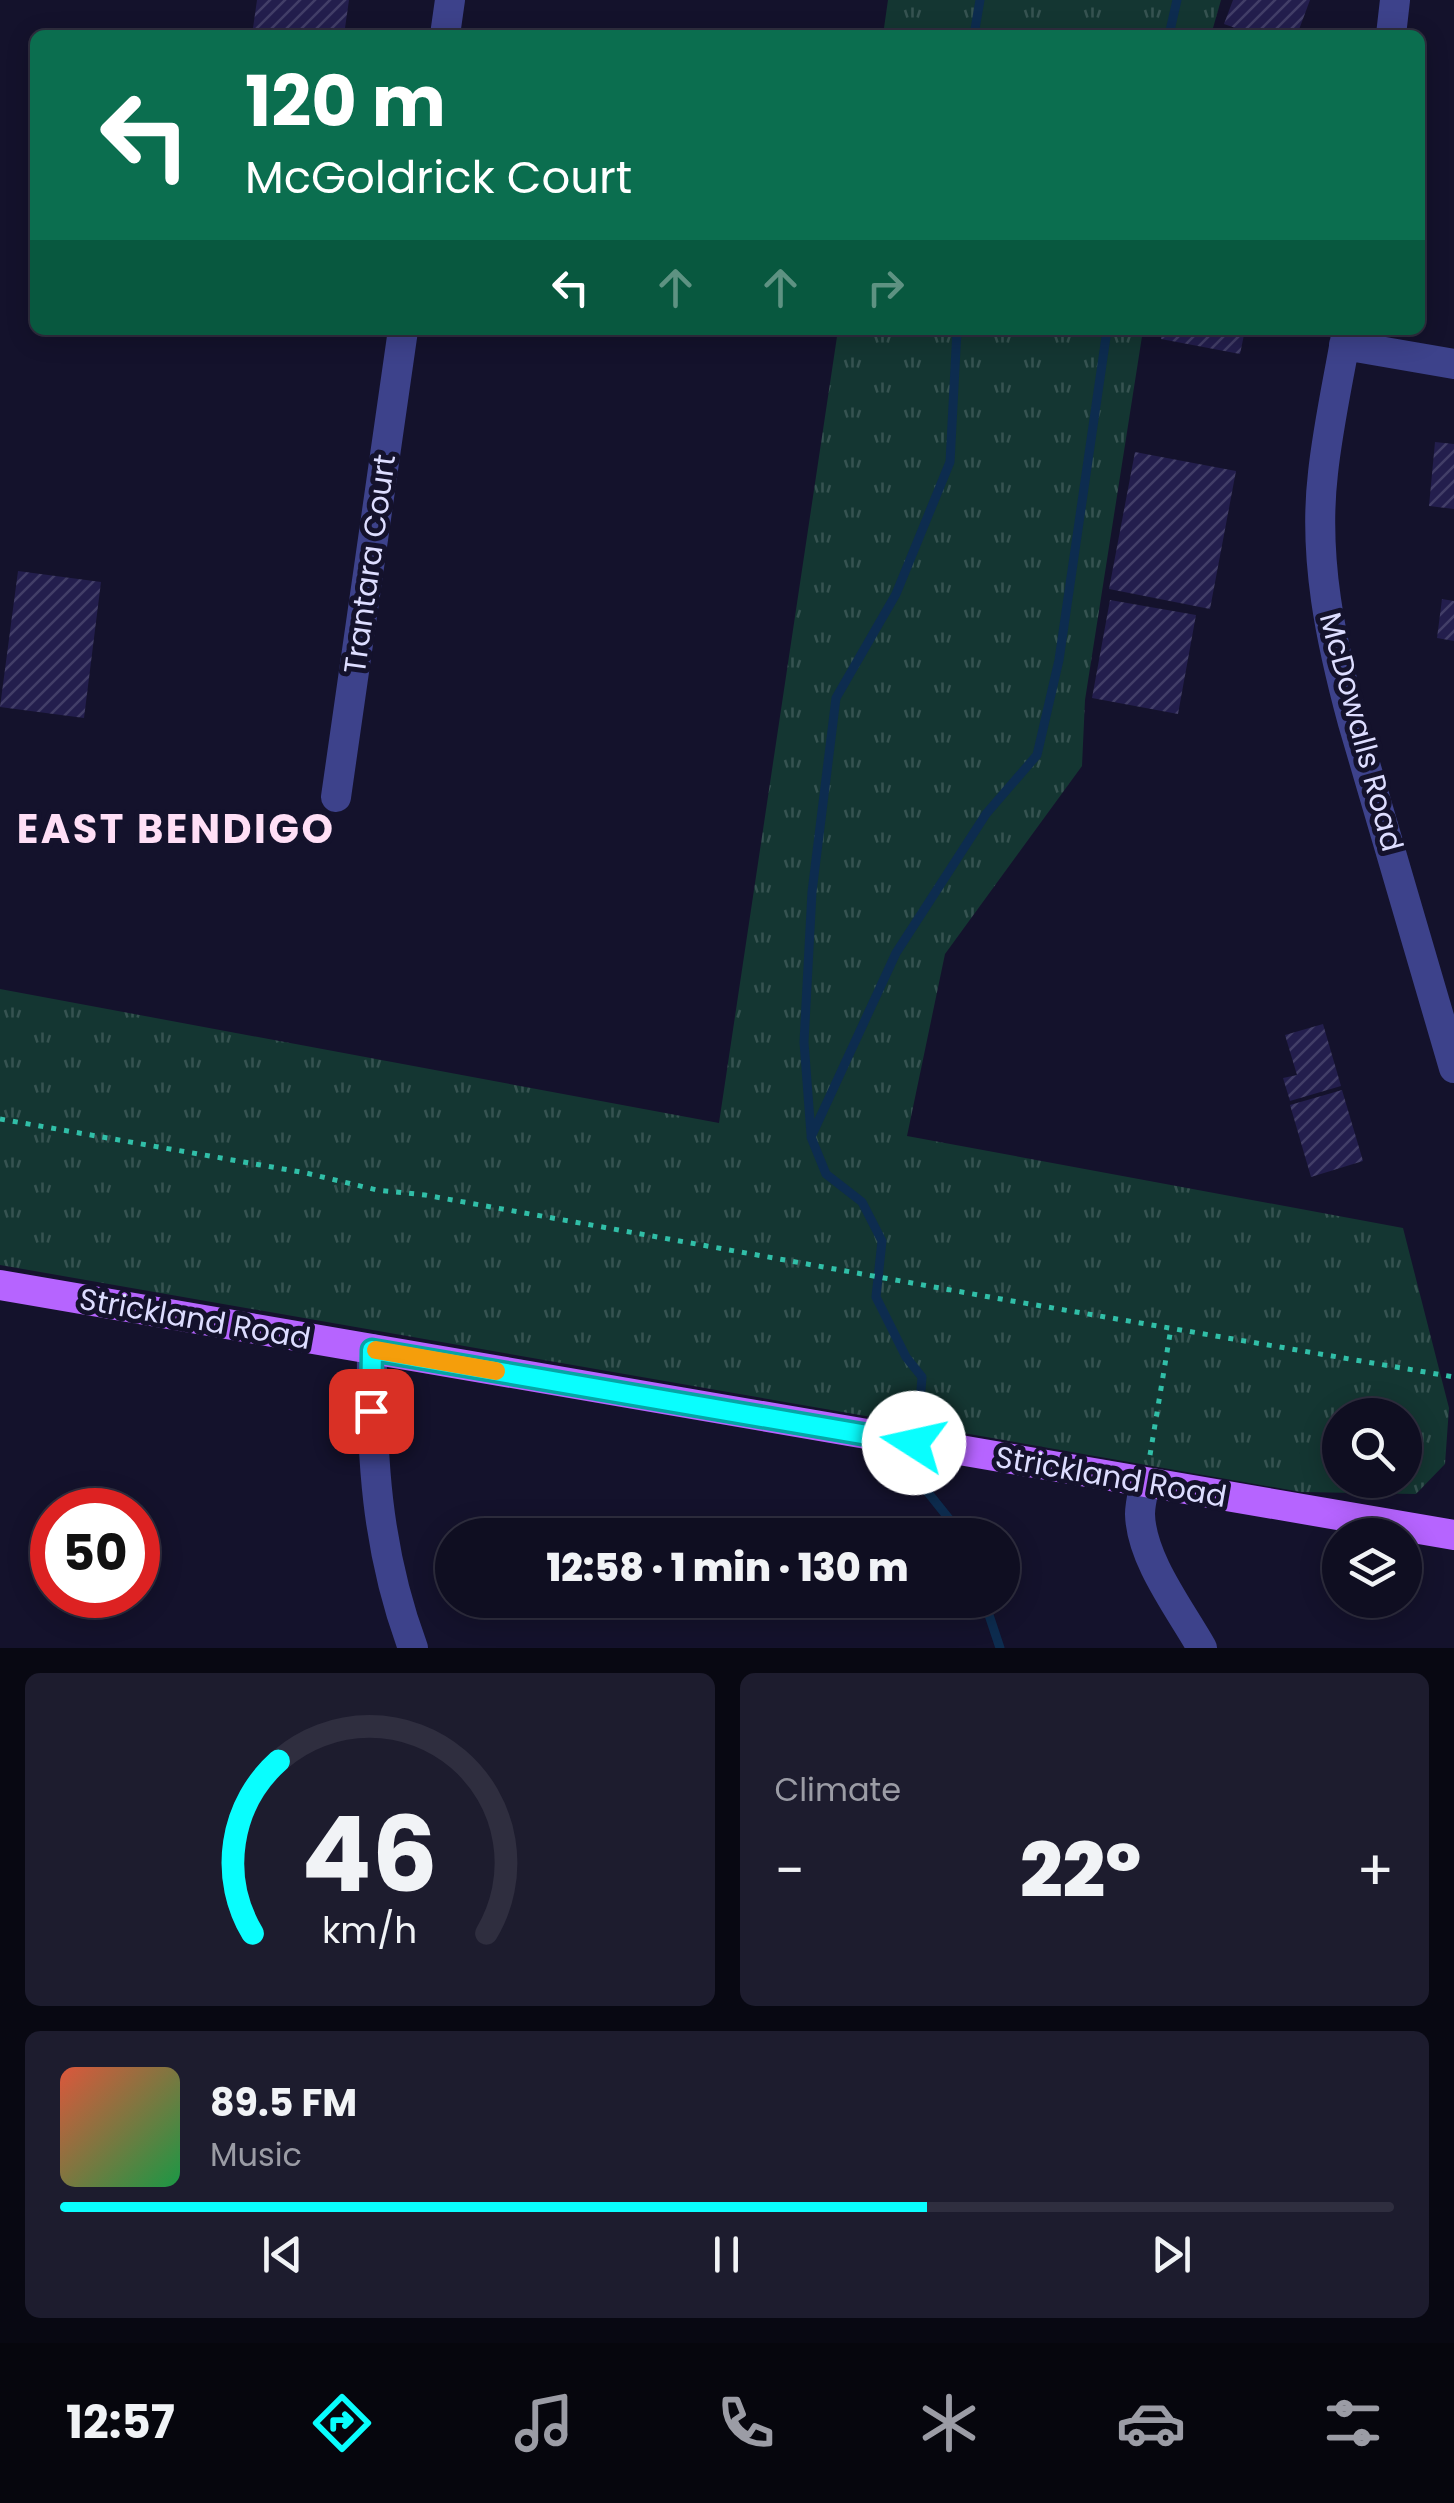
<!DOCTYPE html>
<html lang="en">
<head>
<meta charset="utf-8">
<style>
	:root { --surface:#0f0e21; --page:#1d1c2e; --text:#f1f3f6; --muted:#9b9ca5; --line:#2f2e3f; --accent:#09fefe }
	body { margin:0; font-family:Poppins,sans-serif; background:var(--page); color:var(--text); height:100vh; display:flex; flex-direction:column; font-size:38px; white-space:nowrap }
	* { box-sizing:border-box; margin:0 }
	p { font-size:32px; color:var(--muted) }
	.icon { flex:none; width:55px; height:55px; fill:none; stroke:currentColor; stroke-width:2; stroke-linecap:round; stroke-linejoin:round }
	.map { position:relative; height:1648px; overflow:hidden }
	.side { display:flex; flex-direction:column; gap:25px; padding:25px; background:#080812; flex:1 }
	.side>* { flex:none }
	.top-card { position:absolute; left:30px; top:30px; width:1395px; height:305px; border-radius:15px; box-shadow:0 5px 25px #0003,0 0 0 2px var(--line); background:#0b6e4f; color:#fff; overflow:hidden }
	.buttons { position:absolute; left:1322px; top:1398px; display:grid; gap:20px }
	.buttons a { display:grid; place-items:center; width:100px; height:100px; border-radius:50%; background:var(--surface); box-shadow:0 5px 25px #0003,0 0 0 2px var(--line); font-size:50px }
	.speed { position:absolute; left:30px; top:1488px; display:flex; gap:20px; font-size:50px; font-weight:700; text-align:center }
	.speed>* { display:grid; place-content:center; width:130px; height:130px; border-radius:50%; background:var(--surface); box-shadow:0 5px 25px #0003,0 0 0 2px var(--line); line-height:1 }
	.speed .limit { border:15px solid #d22; background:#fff; color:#111 }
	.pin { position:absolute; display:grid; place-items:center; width:85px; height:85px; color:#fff; margin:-42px; border-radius:20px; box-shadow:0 5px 15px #0006 }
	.me { position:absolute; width:110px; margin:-55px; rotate:280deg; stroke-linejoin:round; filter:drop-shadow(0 0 8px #0008) }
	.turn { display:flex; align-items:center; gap:35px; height:210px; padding:0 50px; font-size:45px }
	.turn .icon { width:130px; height:130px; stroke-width:2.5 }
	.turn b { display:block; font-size:70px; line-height:85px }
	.lanes { display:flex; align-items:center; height:95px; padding:0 50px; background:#0003; justify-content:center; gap:50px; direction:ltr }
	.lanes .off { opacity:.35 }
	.big { font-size:75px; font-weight:800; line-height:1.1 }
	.side .tile { flex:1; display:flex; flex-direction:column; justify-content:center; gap:15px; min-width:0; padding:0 35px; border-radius:15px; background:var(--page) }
	.side .dial { align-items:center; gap:0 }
	.dial svg { height:260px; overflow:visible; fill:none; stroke:var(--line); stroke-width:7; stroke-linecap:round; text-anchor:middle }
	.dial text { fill:var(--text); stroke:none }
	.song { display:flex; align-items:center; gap:30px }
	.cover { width:120px; height:120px; border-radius:15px; background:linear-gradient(135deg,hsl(10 70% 55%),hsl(140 70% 35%)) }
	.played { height:10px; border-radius:5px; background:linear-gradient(90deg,var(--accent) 65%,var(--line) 65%) }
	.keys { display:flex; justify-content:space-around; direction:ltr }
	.heat { display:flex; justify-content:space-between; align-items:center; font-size:55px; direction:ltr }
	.side .tiles { flex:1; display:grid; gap:25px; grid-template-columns:1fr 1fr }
	.tile:last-child { grid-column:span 2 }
	.trip { position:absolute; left:435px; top:1518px; width:585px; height:100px; border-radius:50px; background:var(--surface); box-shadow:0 5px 25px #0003,0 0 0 2px var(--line); font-weight:800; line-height:100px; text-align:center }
	.tabs { display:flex; height:160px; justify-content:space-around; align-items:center; background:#06060d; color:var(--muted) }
	.tabs .icon { width:70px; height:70px }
	.tabs .active { color:var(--accent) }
	.tabs b { font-size:45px; color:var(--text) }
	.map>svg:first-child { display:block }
	.grass { fill:url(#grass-tufts); fill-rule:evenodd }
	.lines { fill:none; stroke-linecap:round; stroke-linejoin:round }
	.stream { stroke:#0d2c4f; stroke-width:9 }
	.building { fill:url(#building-hatch) }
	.path { stroke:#31bfa8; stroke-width:5; stroke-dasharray:5 8; stroke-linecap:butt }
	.minor { stroke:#3d428b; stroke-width:30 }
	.major { stroke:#b664ff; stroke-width:30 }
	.route-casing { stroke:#06a5a5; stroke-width:25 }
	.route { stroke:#09fefe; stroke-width:18 }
	.slow { stroke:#f59e0b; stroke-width:18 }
	.labels { text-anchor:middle; stroke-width:10; stroke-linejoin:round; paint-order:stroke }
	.street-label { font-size:30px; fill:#ddf; stroke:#14122c }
	.district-label { font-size:40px; font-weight:bold; letter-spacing:2.5px; fill:#ffdff6; stroke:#14122c }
</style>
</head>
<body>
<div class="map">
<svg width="1454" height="1648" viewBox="0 0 1454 1648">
	<defs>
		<pattern id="grass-tufts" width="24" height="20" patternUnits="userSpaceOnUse" patternTransform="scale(2.5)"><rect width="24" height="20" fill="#143632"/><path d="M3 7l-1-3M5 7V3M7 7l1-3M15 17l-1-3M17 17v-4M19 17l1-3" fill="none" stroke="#365351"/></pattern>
		<pattern id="building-hatch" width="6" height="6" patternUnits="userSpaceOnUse" patternTransform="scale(2.5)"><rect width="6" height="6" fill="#231e4d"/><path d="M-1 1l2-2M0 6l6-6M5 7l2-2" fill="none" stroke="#423e68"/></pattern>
	</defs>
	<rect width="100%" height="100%" fill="#14122c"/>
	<path class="grass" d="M 888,0 L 1221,0 L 1211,35 L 883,35 Z
		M 838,330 L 1143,330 L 1085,700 L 1082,766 L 945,954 L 907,1136 L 1403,1228 L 1449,1408 L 1445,1464 L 1416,1494 L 1301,1492 L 0,1265 L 0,989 L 719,1123 ZM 1340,1415 L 1405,1415 L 1405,1480 L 1340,1480 Z"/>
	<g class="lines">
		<path class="stream" d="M 974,35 L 980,0
			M 1169,35 L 1177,0
			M 811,1134 L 804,1042 L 812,892 L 836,698 L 896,594 L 950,462 L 957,330
			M 919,1415 L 922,1377 L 906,1357 L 876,1297 L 882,1241 L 862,1202 L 826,1174 L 811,1137 L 896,953 L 986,814 L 1037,755 L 1059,660 L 1107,330
			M 914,1475 L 962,1535
			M 984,1600 L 1000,1648"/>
	</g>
	<path class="building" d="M 257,0 L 349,0 L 344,35 L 252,35 Z
		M 1233,0 L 1310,0 L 1297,35 L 1255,35 L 1224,24 Z
		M 1163,330 L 1245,330 L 1240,354 L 1161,339 Z
		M 1435,442 L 1454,444 L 1454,509 L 1429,506 Z
		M 1135,452 L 1236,471 L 1210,609 L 1109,589 Z
		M 18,571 L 101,582 L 84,718 L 0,707 Z
		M 1442,599 L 1454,601 L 1454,641 L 1437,638 Z
		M 1110,600 L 1196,615 L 1178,714 L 1092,698 Z
		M 1323,1024 L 1341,1086 L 1290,1101 L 1283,1078 L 1297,1075 L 1285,1035 Z
		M 1342,1090 L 1363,1161 L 1311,1177 L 1290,1105 Z"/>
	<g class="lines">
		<path class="path" d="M 0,1119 L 306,1173 L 377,1190 L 425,1195 L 995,1298 L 1454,1377
			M 1150,1455 L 1171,1328"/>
		<path class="minor" d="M 445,35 L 450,0
			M 1391,35 L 1395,0
			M 1347,330 C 1339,377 1328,426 1323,473 C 1313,558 1331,642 1353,723 L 1454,1068
			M 1344,345 L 1454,364
			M 336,797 L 403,330
			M 372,1349 C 371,1454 376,1549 413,1648
			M 1145,1483 C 1143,1493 1140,1504 1140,1514 C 1141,1559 1180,1609 1202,1648"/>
		<path class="major" d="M 0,1285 L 1454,1535"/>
	</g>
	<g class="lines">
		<g class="route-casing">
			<path id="route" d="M 371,1411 L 372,1350 L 914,1443"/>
		</g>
		<use href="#route" class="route"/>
		<path class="slow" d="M 376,1350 L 496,1371"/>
	</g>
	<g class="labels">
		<g class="street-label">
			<text transform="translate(370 564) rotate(-82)" y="10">Trantara Court</text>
			<text transform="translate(1361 732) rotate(75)" y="10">McDowalls Road</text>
			<text transform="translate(195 1319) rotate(10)" y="10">Strickland Road</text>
			<text transform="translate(1111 1477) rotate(10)" y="10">Strickland Road</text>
		</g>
		<g class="district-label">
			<text x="176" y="843">EAST BENDIGO</text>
		</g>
	</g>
</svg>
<div class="buttons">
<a><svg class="icon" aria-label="search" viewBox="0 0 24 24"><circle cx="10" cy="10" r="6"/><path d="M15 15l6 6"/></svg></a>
<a><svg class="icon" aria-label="layers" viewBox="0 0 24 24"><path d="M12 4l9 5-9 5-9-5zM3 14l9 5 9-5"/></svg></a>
</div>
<div class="speed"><div class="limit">50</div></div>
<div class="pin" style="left:371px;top:1411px;background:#d93025"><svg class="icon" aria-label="arrive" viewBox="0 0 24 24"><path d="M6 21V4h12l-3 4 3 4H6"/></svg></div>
<svg class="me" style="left:914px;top:1443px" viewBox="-20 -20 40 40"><circle r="19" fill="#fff"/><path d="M0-13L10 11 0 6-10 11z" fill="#09fefe"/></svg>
<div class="trip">12:58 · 1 min · 130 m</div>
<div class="top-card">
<div class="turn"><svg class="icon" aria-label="left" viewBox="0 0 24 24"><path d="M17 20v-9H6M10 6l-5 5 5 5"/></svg><div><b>120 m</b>McGoldrick Court</div></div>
<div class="lanes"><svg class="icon" aria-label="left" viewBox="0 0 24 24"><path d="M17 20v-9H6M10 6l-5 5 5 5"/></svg><svg class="icon off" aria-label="ahead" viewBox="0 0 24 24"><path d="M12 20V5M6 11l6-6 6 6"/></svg><svg class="icon off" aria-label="ahead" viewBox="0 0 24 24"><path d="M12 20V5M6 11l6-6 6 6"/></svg><svg class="icon off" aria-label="right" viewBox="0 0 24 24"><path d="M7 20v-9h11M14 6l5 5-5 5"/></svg></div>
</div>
</div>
<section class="side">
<div class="tiles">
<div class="tile dial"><svg viewBox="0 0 100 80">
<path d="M14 69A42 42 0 1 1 86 69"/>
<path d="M14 69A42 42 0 0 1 22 16" stroke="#09fefe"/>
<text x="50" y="56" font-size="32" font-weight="700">46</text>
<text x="50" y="72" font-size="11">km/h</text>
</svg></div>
<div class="tile"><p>Climate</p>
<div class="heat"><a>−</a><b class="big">22°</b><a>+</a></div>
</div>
<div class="tile">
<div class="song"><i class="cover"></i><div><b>89.5 FM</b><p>Music</p></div></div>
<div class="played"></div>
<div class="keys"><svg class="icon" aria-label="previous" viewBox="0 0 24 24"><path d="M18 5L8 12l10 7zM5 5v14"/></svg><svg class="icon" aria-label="pause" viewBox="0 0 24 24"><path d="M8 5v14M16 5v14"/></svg><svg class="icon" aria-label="next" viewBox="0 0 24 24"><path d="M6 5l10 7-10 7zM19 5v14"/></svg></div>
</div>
</div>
</section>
<nav class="tabs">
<b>12:57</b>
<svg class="icon active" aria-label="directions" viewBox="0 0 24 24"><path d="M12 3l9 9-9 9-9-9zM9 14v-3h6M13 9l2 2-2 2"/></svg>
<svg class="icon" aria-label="music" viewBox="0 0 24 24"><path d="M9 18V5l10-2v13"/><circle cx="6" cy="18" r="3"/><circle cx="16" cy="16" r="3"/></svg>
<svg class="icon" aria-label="phone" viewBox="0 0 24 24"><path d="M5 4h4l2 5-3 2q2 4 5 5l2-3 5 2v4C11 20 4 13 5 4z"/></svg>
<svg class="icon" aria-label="climate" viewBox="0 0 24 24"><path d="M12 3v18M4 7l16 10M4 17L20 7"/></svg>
<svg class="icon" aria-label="car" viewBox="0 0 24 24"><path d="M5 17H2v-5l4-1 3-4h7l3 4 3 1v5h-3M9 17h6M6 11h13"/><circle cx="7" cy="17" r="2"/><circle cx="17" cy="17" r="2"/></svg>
<svg class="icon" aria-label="filters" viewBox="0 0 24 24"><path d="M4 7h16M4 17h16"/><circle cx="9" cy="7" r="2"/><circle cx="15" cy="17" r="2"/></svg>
</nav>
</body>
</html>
